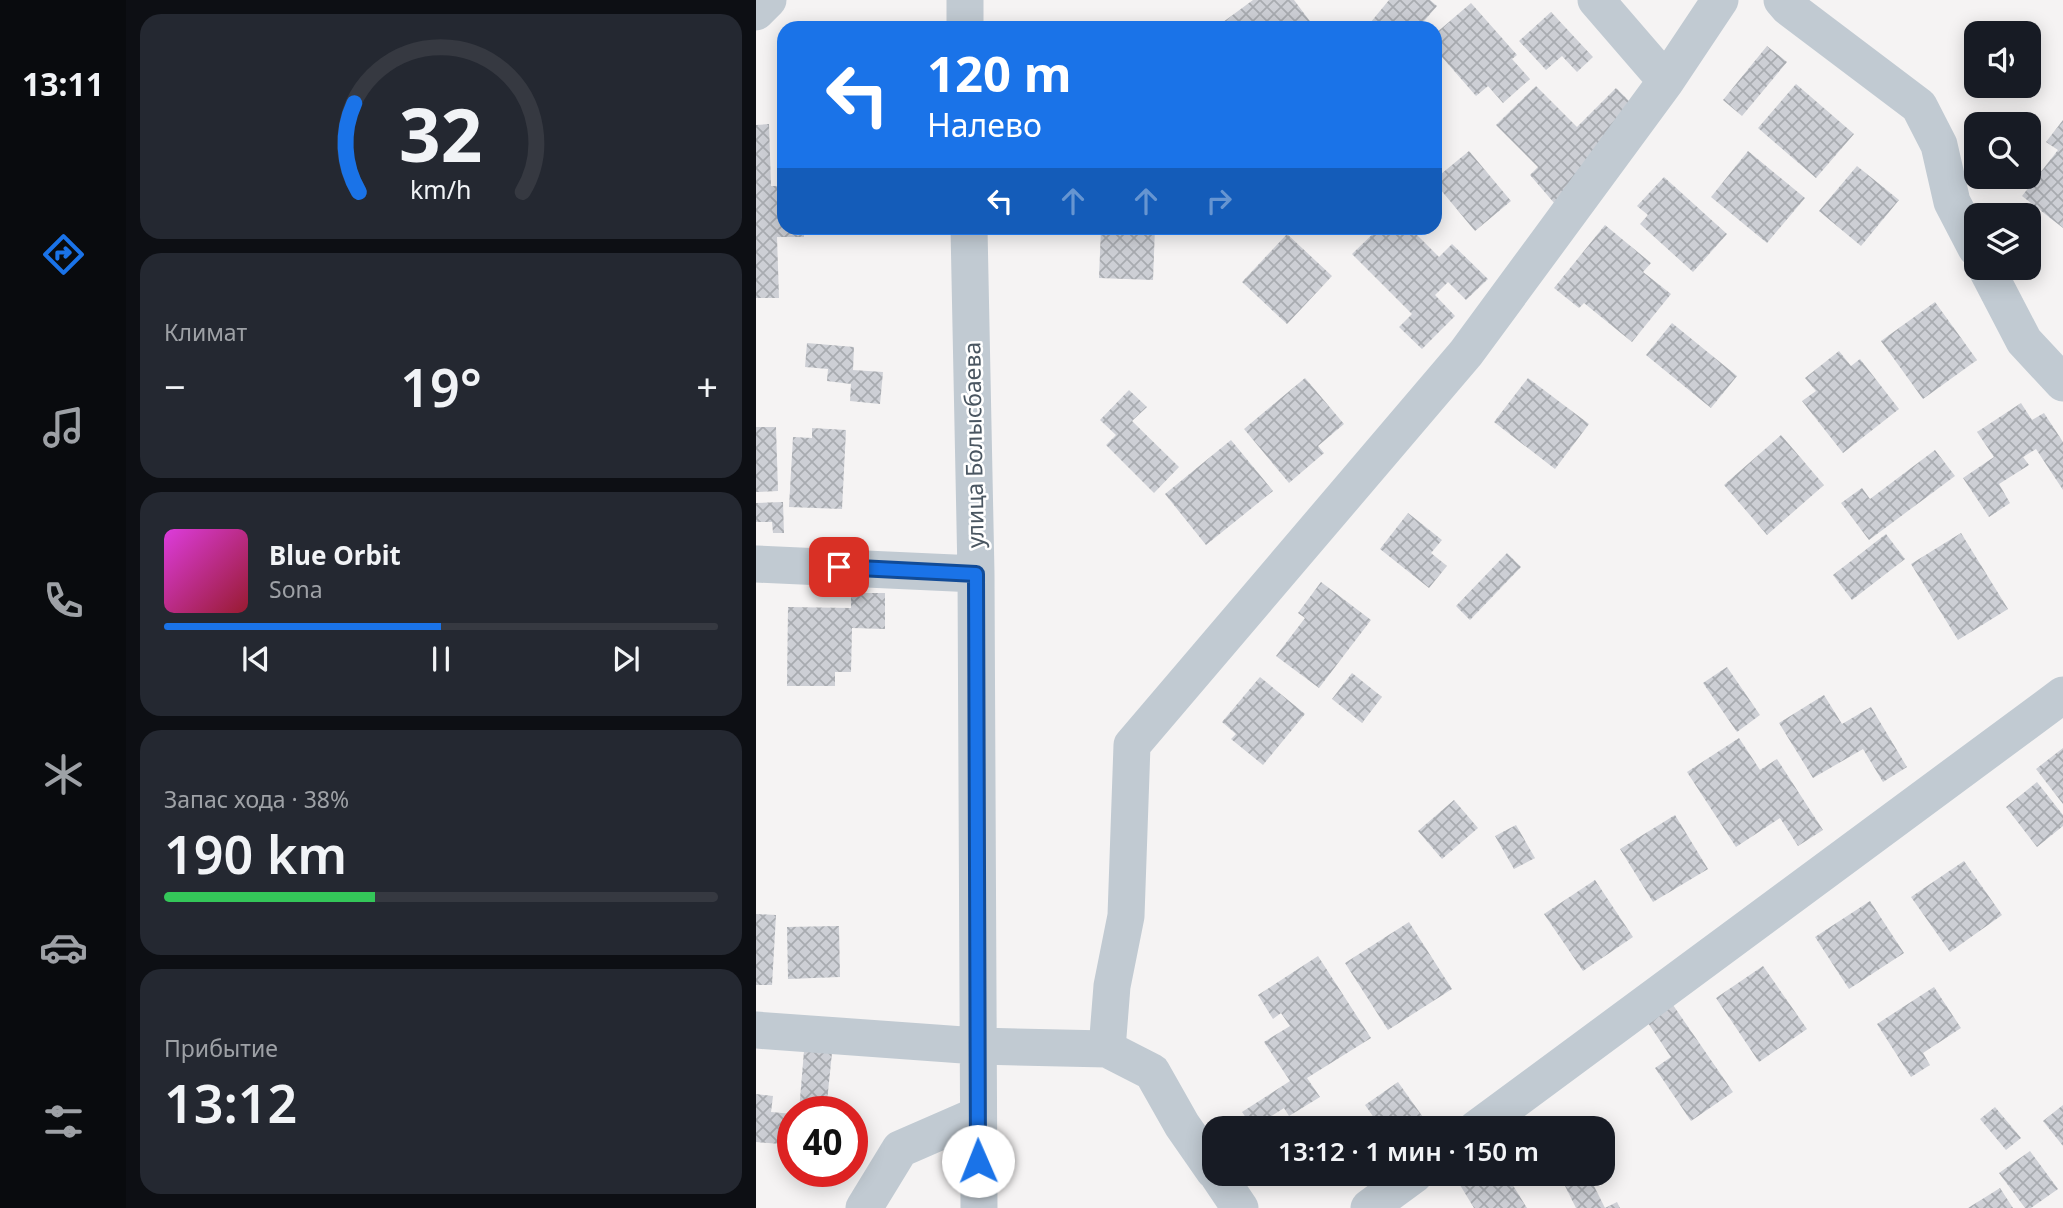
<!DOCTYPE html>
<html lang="ru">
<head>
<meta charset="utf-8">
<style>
	:root { --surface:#171b24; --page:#242831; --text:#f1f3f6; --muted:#9ea1a6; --line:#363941; --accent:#1a73e8 }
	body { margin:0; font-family:"Noto Sans",sans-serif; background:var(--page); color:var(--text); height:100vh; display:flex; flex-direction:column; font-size:26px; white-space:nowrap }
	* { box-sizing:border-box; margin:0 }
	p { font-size:23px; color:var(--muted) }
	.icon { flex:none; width:38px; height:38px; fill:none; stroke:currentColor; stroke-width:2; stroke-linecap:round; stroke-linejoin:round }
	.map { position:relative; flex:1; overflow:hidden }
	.side { display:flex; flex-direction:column; gap:14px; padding:14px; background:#0d0f14; width:630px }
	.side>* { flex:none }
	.guide { position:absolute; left:21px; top:21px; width:665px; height:214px; border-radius:21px; box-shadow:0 4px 18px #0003; background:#1a73e8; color:#fff; overflow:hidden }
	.tools { position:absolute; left:1208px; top:21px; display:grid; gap:14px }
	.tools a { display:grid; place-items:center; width:77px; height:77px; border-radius:14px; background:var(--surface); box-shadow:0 4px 18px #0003; font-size:35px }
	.speed { position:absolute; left:21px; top:1096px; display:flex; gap:14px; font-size:35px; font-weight:700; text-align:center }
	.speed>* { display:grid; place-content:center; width:91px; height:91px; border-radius:50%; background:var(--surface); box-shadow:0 4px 18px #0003; line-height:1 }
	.speed .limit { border:10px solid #d22; background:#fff; color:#111 }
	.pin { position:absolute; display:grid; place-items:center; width:60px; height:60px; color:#fff; margin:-30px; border-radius:14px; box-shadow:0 4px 10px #0006 }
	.me { position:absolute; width:77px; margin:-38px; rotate:359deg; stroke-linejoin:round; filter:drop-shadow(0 0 5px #0008) }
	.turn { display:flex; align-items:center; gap:24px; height:147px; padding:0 35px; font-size:32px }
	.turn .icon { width:91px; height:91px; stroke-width:2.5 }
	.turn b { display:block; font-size:49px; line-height:60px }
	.lanes { display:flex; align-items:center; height:66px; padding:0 35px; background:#0003; justify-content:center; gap:35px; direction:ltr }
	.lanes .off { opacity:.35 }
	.big { font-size:52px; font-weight:600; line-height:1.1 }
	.side .tile { flex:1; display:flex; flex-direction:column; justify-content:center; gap:10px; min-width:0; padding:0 24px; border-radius:21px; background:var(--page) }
	.side .dial { align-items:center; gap:0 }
	.dial svg { height:182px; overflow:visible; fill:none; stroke:var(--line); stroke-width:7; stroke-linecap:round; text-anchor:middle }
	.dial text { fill:var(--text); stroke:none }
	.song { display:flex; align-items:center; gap:21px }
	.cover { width:84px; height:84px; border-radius:10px; background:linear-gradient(135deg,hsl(300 70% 55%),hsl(350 70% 35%)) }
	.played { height:7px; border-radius:4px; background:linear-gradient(90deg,var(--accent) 50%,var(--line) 50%) }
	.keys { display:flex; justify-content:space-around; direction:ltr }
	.heat { display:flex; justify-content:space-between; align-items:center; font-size:38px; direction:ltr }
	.charge { height:10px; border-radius:5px; background:linear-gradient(90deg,#34c759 38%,var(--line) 0) }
	.trip { position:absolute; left:446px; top:1116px; width:413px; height:70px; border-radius:21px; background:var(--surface); box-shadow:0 4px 18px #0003; font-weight:600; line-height:70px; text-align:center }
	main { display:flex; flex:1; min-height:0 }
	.tab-bar { display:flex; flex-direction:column; width:126px; justify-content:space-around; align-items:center; background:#090b0e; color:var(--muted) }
	.tab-bar .icon { width:49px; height:49px }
	.tab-bar .active { color:var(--accent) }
	.tab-bar b { font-size:32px; color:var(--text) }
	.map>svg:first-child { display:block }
	.building { fill:url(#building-cross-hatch) }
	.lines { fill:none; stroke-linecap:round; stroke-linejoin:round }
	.minor { stroke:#c1cad2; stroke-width:37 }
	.route-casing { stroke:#114b97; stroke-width:18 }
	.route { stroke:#1a73e8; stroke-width:12 }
	.labels { text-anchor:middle; stroke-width:5; stroke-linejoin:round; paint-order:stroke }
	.street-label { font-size:23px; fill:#4a5661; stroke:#fff }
</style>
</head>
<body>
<main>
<nav class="tab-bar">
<b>13:11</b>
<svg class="icon active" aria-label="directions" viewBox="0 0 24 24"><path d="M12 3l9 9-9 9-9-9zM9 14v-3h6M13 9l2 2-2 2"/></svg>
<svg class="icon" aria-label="music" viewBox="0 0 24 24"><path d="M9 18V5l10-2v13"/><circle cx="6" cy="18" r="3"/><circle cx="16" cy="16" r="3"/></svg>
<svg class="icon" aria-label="phone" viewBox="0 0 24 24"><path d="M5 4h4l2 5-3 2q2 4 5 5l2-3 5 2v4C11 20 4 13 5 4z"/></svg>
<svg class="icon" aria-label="climate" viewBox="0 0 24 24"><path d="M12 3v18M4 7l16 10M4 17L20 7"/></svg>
<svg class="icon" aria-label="car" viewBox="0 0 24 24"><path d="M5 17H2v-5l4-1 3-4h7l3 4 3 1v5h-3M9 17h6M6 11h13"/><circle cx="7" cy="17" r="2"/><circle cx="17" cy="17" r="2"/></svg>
<svg class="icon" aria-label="filters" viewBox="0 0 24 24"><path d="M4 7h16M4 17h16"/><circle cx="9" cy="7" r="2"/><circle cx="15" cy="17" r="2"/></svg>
</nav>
<section class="side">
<div class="tile dial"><svg viewBox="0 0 100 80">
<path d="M14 69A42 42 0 1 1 86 69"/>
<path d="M14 69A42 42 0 0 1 12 30" stroke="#1a73e8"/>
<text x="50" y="56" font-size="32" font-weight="700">32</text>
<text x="50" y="72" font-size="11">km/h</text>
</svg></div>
<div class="tile"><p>Климат</p>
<div class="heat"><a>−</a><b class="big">19°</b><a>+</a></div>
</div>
<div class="tile">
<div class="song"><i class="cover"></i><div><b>Blue Orbit</b><p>Sona</p></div></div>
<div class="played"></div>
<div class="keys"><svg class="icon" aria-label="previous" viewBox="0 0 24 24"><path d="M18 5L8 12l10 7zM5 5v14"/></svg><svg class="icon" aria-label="pause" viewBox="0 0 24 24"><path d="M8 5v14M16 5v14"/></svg><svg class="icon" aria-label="next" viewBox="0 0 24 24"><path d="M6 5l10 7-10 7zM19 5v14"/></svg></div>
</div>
<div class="tile"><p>Запас хода · 38%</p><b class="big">190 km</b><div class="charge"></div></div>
<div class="tile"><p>Прибытие</p><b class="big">13:12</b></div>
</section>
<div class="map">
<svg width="1307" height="1208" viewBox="0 0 1307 1208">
	<defs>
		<pattern id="building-cross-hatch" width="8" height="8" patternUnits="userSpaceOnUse" patternTransform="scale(1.75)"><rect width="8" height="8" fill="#cdcfd5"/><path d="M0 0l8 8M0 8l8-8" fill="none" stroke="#a8abb0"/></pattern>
	</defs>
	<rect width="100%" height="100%" fill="#f5f3f3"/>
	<path class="building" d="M 497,0 L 538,0 L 559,28 L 459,28 Z
		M 633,0 L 674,0 L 681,6 L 662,28 L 610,28 Z
		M 715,3 L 761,55 L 756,59 L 774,79 L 747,103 L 732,86 L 720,96 L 679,49 L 679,34 Z
		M 795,12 L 837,57 L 821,72 L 806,56 L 790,70 L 763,41 Z
		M 1011,46 L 1031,62 L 986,116 L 967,100 Z
		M 1040,84 L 1098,134 L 1060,178 L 1002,128 Z
		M 780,86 L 821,127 L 860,88 L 880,108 L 799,204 L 774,175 L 782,167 L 740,125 Z
		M 1307,120 L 1307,228 L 1266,196 L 1302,150 L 1290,142 Z
		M 13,124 L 15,186 L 28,186 L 28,228 L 48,228 L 48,237 L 21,237 L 23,298 L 0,298 L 0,125 Z
		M 713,151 L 755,201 L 719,231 L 679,183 L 679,179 Z
		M 992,151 L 1049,198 L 1011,243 L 955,197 Z
		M 1101,166 L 1143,200 L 1105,246 L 1063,211 Z
		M 908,177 L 971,234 L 937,272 L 884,224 L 892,215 L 881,206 Z
		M 849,225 L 895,263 L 887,272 L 915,294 L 876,342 L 828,303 L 823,308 L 798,288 Z
		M 345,228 L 399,228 L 397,280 L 343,278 Z
		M 623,228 L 654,228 L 683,257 L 696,244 L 732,279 L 710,300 L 692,282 L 679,295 L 699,316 L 666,349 L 643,327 L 656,314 L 596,254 Z
		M 531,234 L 576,276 L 531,324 L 486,282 Z
		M 1179,302 L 1221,360 L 1167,399 L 1125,341 Z
		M 916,323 L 981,376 L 955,408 L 890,355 Z
		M 51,343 L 98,347 L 97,370 L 127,372 L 124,404 L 94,401 L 95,384 L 71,381 L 72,369 L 49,367 Z
		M 1083,351 L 1095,366 L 1104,359 L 1143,409 L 1087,453 L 1046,401 L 1060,391 L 1049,378 Z
		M 549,378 L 588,424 L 562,446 L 568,453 L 533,483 L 488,429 Z
		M 772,378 L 833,424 L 799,469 L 738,422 Z
		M 373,390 L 391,407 L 376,421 L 423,467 L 398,493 L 350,445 L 360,435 L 344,420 Z
		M 1265,403 L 1276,420 L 1288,413 L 1307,442 L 1307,490 L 1280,449 L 1267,457 L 1273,465 L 1243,484 L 1254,503 L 1233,517 L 1207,478 L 1238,457 L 1221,432 Z
		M 0,427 L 20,427 L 22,491 L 0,492 Z
		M 56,428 L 90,430 L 86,509 L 33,507 L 37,437 L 56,438 Z
		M 1025,435 L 1068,485 L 1011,535 L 968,485 Z
		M 475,440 L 517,491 L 450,545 L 409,494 Z
		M 1179,450 L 1199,476 L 1113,540 L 1085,503 L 1106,488 L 1114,499 Z
		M 27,502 L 28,533 L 17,533 L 16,522 L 0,522 L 0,503 Z
		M 652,513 L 686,540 L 675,553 L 691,566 L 673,588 L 624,549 Z
		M 1205,533 L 1252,609 L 1202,640 L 1155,564 Z
		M 1130,534 L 1149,559 L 1096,600 L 1077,575 Z
		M 751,553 L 765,567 L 714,620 L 700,606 Z
		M 565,582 L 615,620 L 563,688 L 520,656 L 549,618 L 542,613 Z
		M 95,593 L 129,593 L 129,629 L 96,628 L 95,672 L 79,672 L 79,686 L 31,686 L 32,607 L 95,608 Z
		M 971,667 L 1004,715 L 981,732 L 947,683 Z
		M 596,673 L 626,697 L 606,723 L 576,699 Z
		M 504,677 L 549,714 L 507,765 L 475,739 L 480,734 L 466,722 Z
		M 1068,695 L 1086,724 L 1115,707 L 1151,767 L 1127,782 L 1107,749 L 1057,778 L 1023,723 Z
		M 983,738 L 1004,770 L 1021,759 L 1067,830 L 1042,846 L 1024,818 L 980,847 L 931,772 Z
		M 1307,748 L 1307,804 L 1280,769 Z
		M 1281,782 L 1307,815 L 1307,826 L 1281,847 L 1250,807 Z
		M 698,800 L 722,828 L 686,859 L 662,831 Z
		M 919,815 L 952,869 L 897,902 L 864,849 Z
		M 760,825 L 779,858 L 758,869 L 739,836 Z
		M 1208,861 L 1246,915 L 1194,952 L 1155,897 Z
		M 839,880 L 877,937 L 827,971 L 788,914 Z
		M 1114,901 L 1148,953 L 1093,989 L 1059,937 Z
		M 0,914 L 20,915 L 16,985 L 0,985 Z
		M 653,922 L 696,989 L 632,1030 L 589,963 Z
		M 83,926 L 84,977 L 32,979 L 31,927 Z
		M 562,956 L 615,1038 L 551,1078 L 564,1097 L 533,1116 L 528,1108 L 497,1128 L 486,1112 L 534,1081 L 508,1042 L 534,1026 L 525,1013 L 517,1019 L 502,995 Z
		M 1007,966 L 1051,1029 L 1003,1062 L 960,998 Z
		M 1178,987 L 1205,1028 L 1167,1053 L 1174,1065 L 1155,1077 L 1121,1024 Z
		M 917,1005 L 977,1092 L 935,1121 L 899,1068 L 915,1057 L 892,1023 Z
		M 48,1051 L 76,1053 L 70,1111 L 43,1111 Z
		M 642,1082 L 669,1120 L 657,1129 L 626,1129 L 609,1105 Z
		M 0,1094 L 17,1096 L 15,1112 L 37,1114 L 37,1145 L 0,1142 Z
		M 1307,1105 L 1307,1146 L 1287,1121 Z
		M 1239,1107 L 1265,1138 L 1250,1150 L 1224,1119 Z
		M 1274,1151 L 1302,1189 L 1275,1208 L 1269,1208 L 1243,1173 Z
		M 722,1174 L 750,1174 L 771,1208 L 718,1208 L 704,1185 Z
		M 803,1174 L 832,1174 L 849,1208 L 861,1202 L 864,1208 L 820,1208 Z
		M 1244,1188 L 1257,1208 L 1212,1208 Z"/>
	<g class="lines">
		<path class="minor" d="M 209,0 L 209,28
			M 840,0 L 910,81
			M 1026,0 L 1032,7 L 1163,106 L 1183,145 L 1196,202 L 1220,248
			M 0,12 L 12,0
			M 213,228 L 220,574 L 223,1208
			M 1230,268 L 1268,341 L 1307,383
			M 0,564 L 220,574
			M 0,1030 L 221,1046 L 351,1049 L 396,1072 L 426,1125 L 458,1171
			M 351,1049 L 356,986 L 370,916 L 376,745 L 710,353 L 910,81 L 964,0
			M 720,1129 L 1307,695
			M 461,1174 L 484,1208
			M 108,1208 L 144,1149 L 222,1115
			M 613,1208 L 659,1174"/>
	</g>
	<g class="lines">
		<g class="route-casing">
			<path id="route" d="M 83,567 L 220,574 L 222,1161"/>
		</g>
		<use href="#route" class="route"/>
	</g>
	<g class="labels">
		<g class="street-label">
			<text transform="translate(218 445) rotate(-91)" y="8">улица Болысбаева</text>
		</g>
	</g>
</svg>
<div class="tools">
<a><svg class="icon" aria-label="sound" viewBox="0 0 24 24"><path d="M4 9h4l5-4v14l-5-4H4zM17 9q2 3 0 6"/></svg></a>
<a><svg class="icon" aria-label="search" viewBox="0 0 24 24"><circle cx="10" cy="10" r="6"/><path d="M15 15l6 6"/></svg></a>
<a><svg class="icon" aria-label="layers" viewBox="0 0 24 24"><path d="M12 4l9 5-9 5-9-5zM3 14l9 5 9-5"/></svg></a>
</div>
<div class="speed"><div class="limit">40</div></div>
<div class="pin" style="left:83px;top:567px;background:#d93025"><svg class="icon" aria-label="arrive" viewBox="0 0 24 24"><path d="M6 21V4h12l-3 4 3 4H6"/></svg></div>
<svg class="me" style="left:222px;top:1161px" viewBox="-20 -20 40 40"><circle r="19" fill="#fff"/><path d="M0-13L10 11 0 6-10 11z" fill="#1a73e8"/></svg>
<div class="trip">13:12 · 1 мин · 150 m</div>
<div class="guide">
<div class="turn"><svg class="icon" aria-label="left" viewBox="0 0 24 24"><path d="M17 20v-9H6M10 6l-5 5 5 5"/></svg><div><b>120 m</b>Налево</div></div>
<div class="lanes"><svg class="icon" aria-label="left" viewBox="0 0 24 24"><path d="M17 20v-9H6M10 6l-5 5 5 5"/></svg><svg class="icon off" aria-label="ahead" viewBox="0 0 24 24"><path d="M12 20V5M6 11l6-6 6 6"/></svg><svg class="icon off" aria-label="ahead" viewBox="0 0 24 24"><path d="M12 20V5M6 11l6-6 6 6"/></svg><svg class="icon off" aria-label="right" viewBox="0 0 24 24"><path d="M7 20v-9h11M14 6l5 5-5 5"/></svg></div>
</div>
</div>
</main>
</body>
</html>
